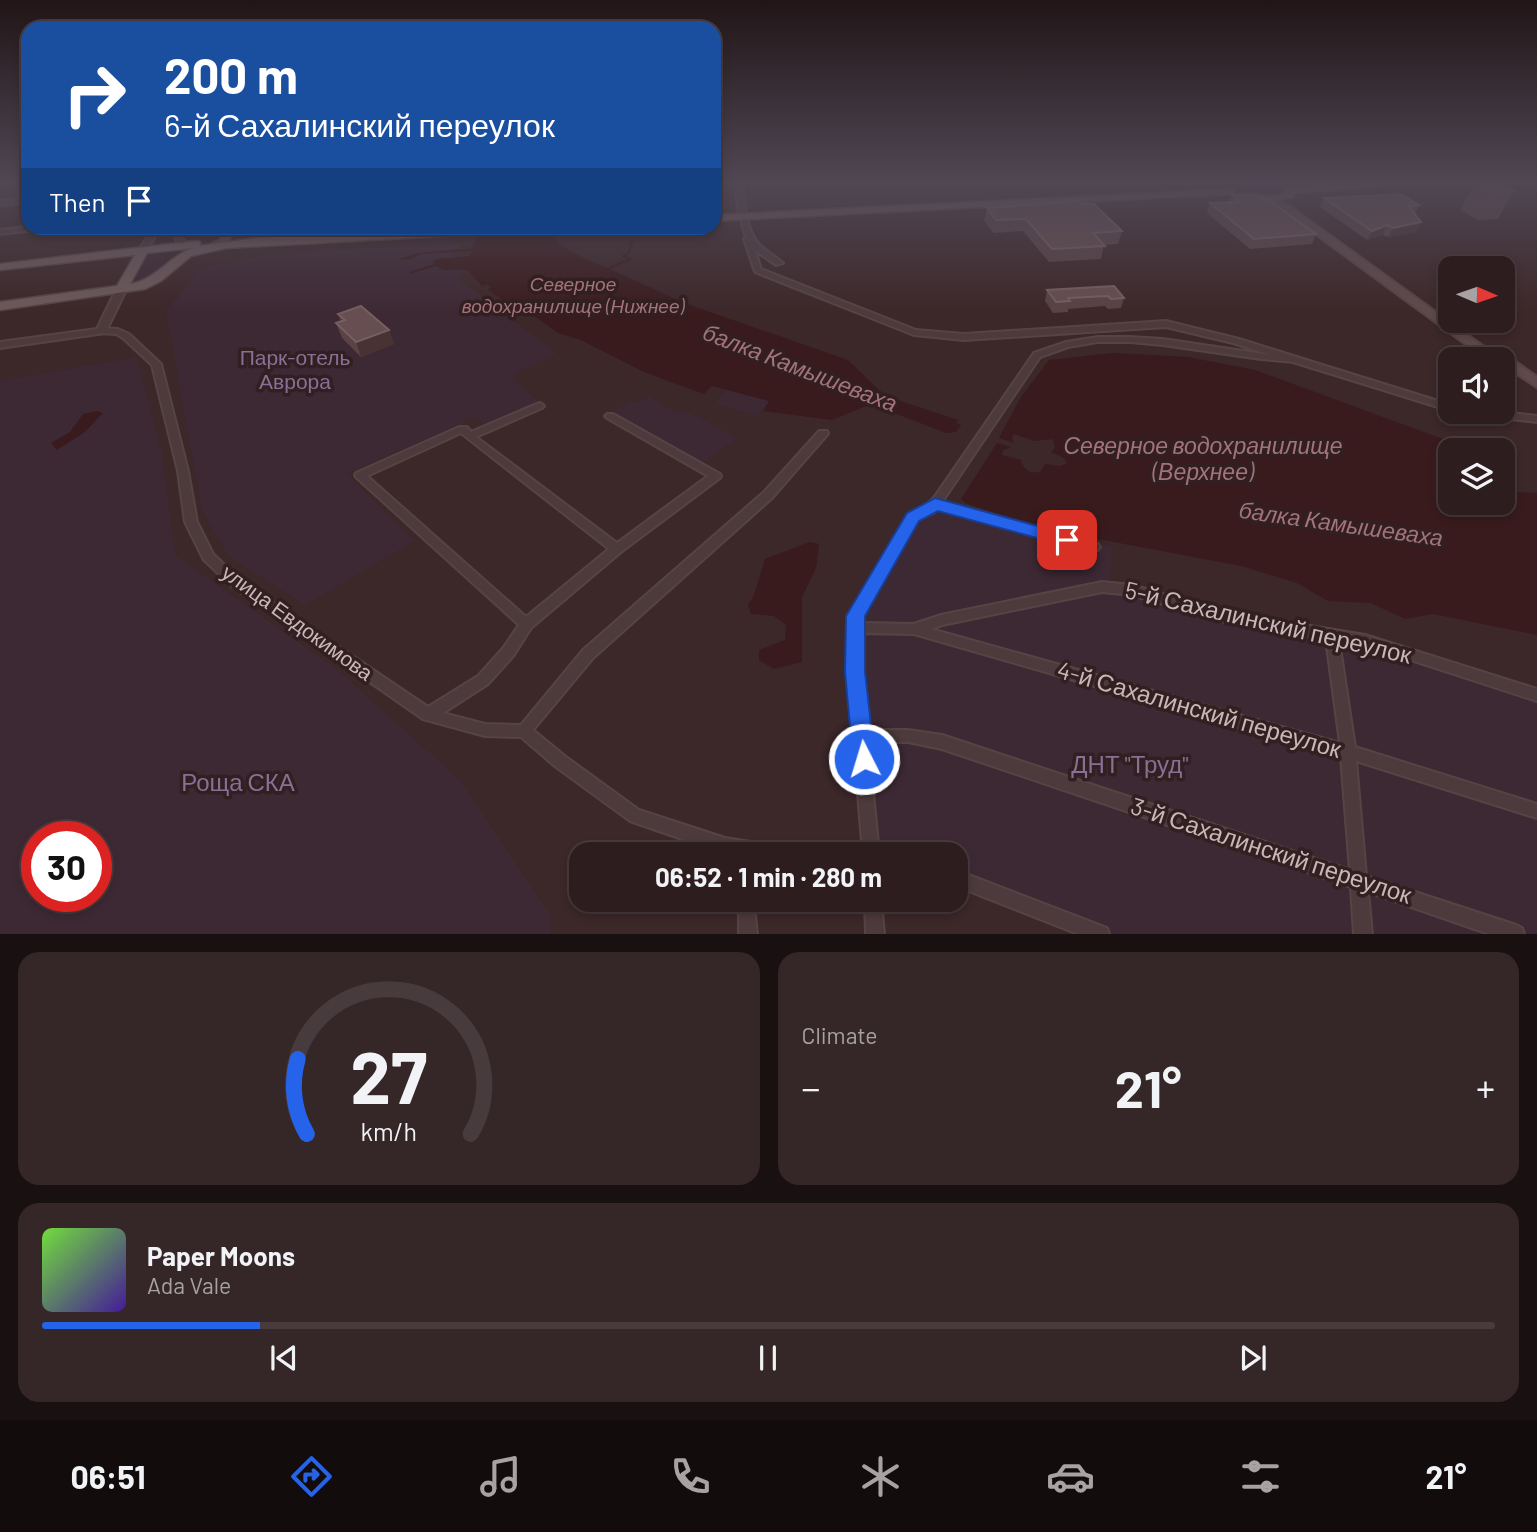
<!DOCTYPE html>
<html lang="en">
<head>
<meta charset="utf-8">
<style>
	:root { --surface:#2d1d1f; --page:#352628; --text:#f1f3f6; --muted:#a7a2a4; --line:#483b3d; --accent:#2563eb }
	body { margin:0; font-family:Barlow,sans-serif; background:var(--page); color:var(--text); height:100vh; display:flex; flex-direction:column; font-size:26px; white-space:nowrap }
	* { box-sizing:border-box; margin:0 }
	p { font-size:23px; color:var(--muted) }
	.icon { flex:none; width:38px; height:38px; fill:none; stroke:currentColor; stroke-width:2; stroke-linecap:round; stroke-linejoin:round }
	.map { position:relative; height:934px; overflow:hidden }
	.details { display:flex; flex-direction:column; gap:18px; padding:18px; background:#191011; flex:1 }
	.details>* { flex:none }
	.banner { position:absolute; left:21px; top:21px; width:700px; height:214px; border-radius:21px; box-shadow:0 4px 10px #0003,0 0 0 2px var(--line); background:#1a4fa0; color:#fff; overflow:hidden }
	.needle { width:46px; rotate:92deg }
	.buttons { position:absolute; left:1438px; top:256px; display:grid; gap:14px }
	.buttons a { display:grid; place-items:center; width:77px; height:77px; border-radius:14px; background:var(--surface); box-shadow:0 4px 10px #0003,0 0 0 2px var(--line); font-size:35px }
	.speed { position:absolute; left:21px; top:821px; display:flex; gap:14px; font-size:35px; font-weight:700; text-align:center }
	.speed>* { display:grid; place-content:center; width:91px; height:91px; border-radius:50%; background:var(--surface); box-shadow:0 4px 10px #0003,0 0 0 2px var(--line); line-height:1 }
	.speed .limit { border:10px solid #d22; background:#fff; color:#111 }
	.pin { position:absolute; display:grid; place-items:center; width:60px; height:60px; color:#fff; margin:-30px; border-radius:14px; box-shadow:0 4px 10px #0006 }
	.me { position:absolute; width:77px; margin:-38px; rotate:355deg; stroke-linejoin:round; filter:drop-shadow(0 0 5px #0008) }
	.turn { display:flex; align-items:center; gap:24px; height:147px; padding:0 28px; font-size:32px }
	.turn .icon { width:91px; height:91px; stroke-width:2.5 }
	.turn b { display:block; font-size:49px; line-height:60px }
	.then { display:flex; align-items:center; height:66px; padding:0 28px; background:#0003; gap:14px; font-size:26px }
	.big { font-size:52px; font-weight:700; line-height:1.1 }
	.details .tile { flex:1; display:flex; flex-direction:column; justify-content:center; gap:10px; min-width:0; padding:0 24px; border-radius:21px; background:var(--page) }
	.details .dial { align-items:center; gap:0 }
	.dial svg { height:182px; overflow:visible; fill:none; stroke:var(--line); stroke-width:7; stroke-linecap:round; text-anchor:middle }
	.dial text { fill:var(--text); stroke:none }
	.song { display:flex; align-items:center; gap:21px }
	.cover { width:84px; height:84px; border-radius:10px; background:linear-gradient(135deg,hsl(100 70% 55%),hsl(260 70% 35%)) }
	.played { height:7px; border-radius:4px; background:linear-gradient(90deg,var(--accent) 15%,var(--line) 15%) }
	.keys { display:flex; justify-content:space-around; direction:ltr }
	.heat { display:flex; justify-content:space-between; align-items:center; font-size:38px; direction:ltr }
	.details .tiles { flex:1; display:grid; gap:18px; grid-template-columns:1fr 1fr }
	.tile:last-child { grid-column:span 2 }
	.trip { position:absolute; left:569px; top:842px; width:399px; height:70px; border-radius:21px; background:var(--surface); box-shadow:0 4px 10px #0003,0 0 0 2px var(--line); font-weight:700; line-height:70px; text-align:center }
	.tab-bar { display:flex; height:112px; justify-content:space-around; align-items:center; background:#120c0c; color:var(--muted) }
	.tab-bar .icon { width:49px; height:49px }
	.tab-bar .active { color:var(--accent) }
	.tab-bar b { font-size:32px; color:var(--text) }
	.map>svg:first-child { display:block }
	.green { fill:#3d2934; fill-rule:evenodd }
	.water { fill:#391b1d }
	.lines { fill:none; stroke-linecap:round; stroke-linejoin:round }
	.stream { stroke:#391b1d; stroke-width:2 }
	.minor-casing { stroke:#564445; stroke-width:4 }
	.tertiary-casing { stroke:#564445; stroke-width:4 }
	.secondary-casing { stroke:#564445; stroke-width:4 }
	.primary-casing { stroke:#564445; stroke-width:3 }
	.minor { fill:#4d3a3c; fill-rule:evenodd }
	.tertiary { fill:#4d3a3c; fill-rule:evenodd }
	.secondary { fill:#5f494a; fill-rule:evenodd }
	.primary { fill:#6c595a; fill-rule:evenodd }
	.wall { fill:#5a4245 }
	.shaded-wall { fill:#493234 }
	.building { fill:#664e51; stroke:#755f61; stroke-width:2 }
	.route { fill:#2563eb; stroke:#184099; stroke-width:2 }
	.labels { text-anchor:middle; stroke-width:7; stroke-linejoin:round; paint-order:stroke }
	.far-water-label { font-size:19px; font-style:italic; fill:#a37378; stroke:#321f21 }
	.park-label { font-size:21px; fill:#857096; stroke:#321f21 }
	.street-label { font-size:21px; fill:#c8b7b7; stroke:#321f21 }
	.water-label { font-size:23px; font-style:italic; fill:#a37378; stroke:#321f21 }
	.near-street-label { font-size:24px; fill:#c8b7b7; stroke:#321f21 }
	.near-park-label { font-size:24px; fill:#857096; stroke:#321f21 }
</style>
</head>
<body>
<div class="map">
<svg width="1537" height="934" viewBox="0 0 1537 934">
	<rect width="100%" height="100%" fill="#3c2729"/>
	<path class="green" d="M 1227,183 L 1279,183 L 1286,188 L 1285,193 C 1267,198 1241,198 1227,183 Z
		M 462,243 L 453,256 L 461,281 L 557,353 L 514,374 L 515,380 L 539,402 L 484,426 L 476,417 L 347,474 L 415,541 L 305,605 L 229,557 L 202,510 L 166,312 L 201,268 L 271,254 Z
		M 155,254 L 166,256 C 159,273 149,286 129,280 L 144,257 Z
		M 137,357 L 161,450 L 175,555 L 338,670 L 461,781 L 552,917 L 550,933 L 0,934 L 0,381 ZM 37,836 L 96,836 L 96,896 L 37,896 Z
		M 727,389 L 769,401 L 757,416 L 715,404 Z
		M 649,396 L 679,414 L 685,410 L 737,438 L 700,465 L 612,412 L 631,400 L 636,403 Z
		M 941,500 L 1003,522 L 1112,547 L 1110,586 L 1346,640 L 1537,698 L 1537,933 L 1098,933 L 956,877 L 956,854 L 898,854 L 874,844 L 860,684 L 860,605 L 906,523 Z"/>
	<path class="water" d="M 490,228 L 553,228 L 548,233 C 564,250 585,259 607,268 L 628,259 L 621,256 L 630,252 L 625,256 L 633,259 L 610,269 L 684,303 L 848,360 L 885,396 L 958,420 L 956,423 L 961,425 L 956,432 L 946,433 L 871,404 L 832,420 L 763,411 L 769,401 L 712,386 L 704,394 L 644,372 L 581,340 L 558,333 L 529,312 L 512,306 L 490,291 L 488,289 L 491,287 L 487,284 L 482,286 L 468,270 L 443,270 L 436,266 L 410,274 L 409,272 L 434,264 L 433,261 L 437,259 L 470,256 L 472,251 L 420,254 L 413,259 L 396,260 L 418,253 L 473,248 L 476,240 Z
		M 1112,353 L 1188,357 L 1255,370 L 1462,446 L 1466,450 L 1451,450 L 1451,502 L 1503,502 L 1503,481 L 1516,492 L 1537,493 L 1537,635 L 1433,614 L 1405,619 L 1371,603 L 1328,601 L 1297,583 L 1241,566 L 1040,528 L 965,503 L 961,499 L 997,443 L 1011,447 L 1003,450 L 1002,455 L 1021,460 C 1023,470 1030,474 1040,472 L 1045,464 L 1060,466 L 1067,463 L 1064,458 L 1051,452 L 1055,448 L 1053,439 L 1034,441 L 1014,434 L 1012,437 L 1014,443 L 999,438 L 1021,397 L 1049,360 Z
		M 97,411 L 103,413 L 85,432 L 57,450 L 51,443 L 70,432 L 83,414 Z
		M 810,542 L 819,544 L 816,568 L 802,597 L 802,662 L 774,669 L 759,660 L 759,650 L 785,640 L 786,625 L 774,616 L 751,614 L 748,605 L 754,595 L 765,559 Z"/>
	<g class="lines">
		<path class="stream" d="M 629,252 L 632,241"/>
		<g class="minor-casing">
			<path id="minor" d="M 28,198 L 28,202 L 0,205 L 0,201 Z
				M 741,215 L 746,216 C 754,246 761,246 783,263 L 776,265 L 755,250 L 761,269 L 916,330 L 964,334 L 1166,321 L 1239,339 L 1451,405 L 1451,411 L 1293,362 L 1261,359 L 1163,345 L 1130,342 L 1098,342 L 1068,347 L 1040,357 L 942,502 L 1098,544 L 1100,547 L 1098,550 L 1094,551 L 937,508 L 933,513 L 917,520 L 862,616 L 862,623 L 914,624 L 941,615 L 1102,582 L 1132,585 L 1225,612 L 1365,635 L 1537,689 L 1537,701 L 1365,645 L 1339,641 L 1355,747 L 1537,804 L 1537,818 L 1356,761 L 1366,876 L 1516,925 L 1522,928 L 1524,934 L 1489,934 L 1368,892 L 1372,934 L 1354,934 L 1351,887 L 942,749 L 908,742 L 868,742 L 878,844 L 896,848 L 898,854 L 863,854 L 848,672 L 850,616 L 909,514 L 925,507 L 936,495 L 1034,353 L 1066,342 L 1098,337 L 1130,337 L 1163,339 L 1270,355 L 1233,343 L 1166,327 L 964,340 L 914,335 L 755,272 L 744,239 L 746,237 L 742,225 ZM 1102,592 L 1132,595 L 1225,622 L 1326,639 L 1340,743 L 931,629 L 942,625 ZM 862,633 L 914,634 L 1341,757 L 1350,870 L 942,735 L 908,730 L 867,730 L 862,672 Z
				M 28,227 L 40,228 L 36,230 L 0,234 L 0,230 Z
				M 153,228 L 160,228 L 146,252 L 140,252 L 139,250 Z
				M 170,228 L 176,228 L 187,245 L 186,247 L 180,247 Z
				M 101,328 L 118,329 L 129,334 L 161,364 L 188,471 L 197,522 L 213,554 L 241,581 L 428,707 L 478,676 L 504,647 L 519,625 L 356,477 L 355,475 L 356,473 L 459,427 L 467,427 L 471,432 L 539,403 L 542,404 L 544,406 L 542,408 L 476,437 L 617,543 L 708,476 L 607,418 L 605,416 L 607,414 L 613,414 L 720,474 L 721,476 L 720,478 L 621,552 L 531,628 L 514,655 L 488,684 L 443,713 L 485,724 L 521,725 L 583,650 L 764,492 L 819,431 L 827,431 L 828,433 L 827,435 L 772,498 L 593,658 L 533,730 L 566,757 L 639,810 L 725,838 L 777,846 L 783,848 L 785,854 L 725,854 L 630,821 L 556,767 L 521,737 L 485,736 L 423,719 L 233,587 L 204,560 L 185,522 L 178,471 L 152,365 L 123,338 L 116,334 L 98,333 L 98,329 ZM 461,433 L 609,549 L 526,617 L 367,476 Z
				M 1462,411 L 1495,411 L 1537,416 L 1537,422 L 1467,414 Z
				M 956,870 L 1107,928 L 1109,934 L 1078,934 L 956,886 Z
				M 734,900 L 750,900 L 755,915 L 757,934 L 739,934 L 739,915 Z
				M 865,900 L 881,900 L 884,934 L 866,934 Z"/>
		</g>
		<g class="tertiary-casing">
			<path id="tertiary" d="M 735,183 L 743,183 L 746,218 L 739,216 Z
				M 121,287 L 126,290 L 105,333 L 0,348 L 0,342 L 97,329 L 116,290 Z"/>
		</g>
		<g class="secondary-casing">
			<path id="secondary" d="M 1258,196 L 1289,206 L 1498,357 L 1507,356 L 1537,377 L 1537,387 L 1503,365 L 1503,359 L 1486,359 L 1283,210 L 1255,201 L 1254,199 Z
				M 226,228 L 235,228 L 227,244 L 216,249 L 210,249 L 210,245 L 220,240 Z"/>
		</g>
		<g class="primary-casing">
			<path id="primary" d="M 1346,183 L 1390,183 L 1385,186 L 1295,193 L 1293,197 L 1271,202 L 1241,196 C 1250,191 1260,196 1270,196 C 1280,196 1284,191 1291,187 Z
				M 1231,189 L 1234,190 L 1234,194 L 714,221 L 714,215 Z
				M 467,228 L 537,228 L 532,231 L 226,248 L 191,256 L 161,281 L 145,289 L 0,310 L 0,302 L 117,286 L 135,255 L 0,270 L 0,264 L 196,241 L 200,242 L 200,246 L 255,238 ZM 193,248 C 169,256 156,280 130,284 L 147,253 Z"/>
		</g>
		<use href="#minor" class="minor"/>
		<use href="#tertiary" class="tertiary"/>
		<use href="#secondary" class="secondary"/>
		<use href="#primary" class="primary"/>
	</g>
	<path class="wall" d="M 1475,183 L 1514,191 L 1498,219 L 1478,220 L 1460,210 Z
		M 1232,195 L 1316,234 L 1312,244 L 1250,249 L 1207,213 L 1210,203 L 1229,202 Z
		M 1324,198 L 1419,205 L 1415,214 L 1421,222 L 1416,232 L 1388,237 L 1383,235 L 1367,240 L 1320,207 Z
		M 1084,204 L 1122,231 L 1118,244 L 1104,245 L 1101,259 L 1049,262 L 1023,231 L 994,233 L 984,221 L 987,208 Z
		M 1114,286 L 1124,298 L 1121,308 L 1108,309 L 1105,306 L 1068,309 L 1068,312 L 1053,313 L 1045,301 L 1047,290 Z
		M 338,314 L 389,330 L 394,344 L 361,357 L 342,338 L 336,323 L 341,322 Z"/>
	<path class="shaded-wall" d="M 1421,222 L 1416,232 L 1388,237 L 1393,228 Z
		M 1387,225 L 1383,235 L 1367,240 L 1372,231 Z
		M 389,330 L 394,344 L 361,357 L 356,342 Z"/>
	<path class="building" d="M 1475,183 L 1498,183 L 1514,191 L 1493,193 Z
		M 1250,194 L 1270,201 L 1316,234 L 1254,239 L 1210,203 L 1240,202 L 1232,195 Z
		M 1401,194 L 1419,205 L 1409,206 L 1421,222 L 1393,228 L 1387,225 L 1372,231 L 1324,198 Z
		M 1080,201 L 1084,204 L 1094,204 L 1122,231 L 1093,233 L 1105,246 L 1052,249 L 1026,219 L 996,220 L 987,208 Z
		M 1114,286 L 1124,298 L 1111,299 L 1108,296 L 1068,298 L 1070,301 L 1056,302 L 1047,290 Z
		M 361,306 L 389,330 L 356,342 L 336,323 L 345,320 L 338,314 Z"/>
	<linearGradient id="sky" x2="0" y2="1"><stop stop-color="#211517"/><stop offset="0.58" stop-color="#504754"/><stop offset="1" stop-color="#504754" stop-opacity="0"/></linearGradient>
	<rect width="1537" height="314" fill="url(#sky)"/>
	<path class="route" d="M 935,498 L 1067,534 L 1073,536 L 1076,540 L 1073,545 L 1067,546 L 938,511 L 919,521 L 865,616 L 865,672 L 875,759 L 872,766 L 864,769 L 856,766 L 853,759 L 845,672 L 846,616 L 907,513 Z"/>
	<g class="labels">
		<g class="far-water-label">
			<text x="573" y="291">Северное<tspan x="573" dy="22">водохранилище (Нижнее)</tspan></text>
		</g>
		<g class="park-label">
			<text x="295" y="365">Парк-отель<tspan x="295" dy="24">Аврора</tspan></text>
		</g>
		<g class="street-label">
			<text transform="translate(297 623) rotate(36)" y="7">улица Евдокимова</text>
		</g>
		<g class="water-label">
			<text transform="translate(800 368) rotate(21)" y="8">балка Камышеваха</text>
			<text x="1203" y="454">Северное водохранилище<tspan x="1203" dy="26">(Верхнее)</tspan></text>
			<text transform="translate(1341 524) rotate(8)" y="8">балка Камышеваха</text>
		</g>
		<g class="near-street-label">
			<text transform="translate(1268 623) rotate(13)" y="8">5-й Сахалинский переулок</text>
			<text transform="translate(1199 710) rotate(16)" y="8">4-й Сахалинский переулок</text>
			<text transform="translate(1271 851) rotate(18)" y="8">3-й Сахалинский переулок</text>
		</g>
		<g class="near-park-label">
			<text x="1130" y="773">ДНТ "Труд"</text>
			<text x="238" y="791">Роща СКА</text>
		</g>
	</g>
</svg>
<div class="buttons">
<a><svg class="needle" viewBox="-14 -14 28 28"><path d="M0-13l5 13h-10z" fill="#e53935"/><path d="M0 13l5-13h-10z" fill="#a7a2a4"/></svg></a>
<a><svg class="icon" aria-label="sound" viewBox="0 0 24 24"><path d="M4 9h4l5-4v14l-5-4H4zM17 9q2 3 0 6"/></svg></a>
<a><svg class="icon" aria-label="layers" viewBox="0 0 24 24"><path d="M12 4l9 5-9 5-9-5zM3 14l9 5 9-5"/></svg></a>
</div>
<div class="speed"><div class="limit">30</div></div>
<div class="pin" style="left:1067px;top:540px;background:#d93025"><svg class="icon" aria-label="arrive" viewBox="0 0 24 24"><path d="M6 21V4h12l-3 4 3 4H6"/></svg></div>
<svg class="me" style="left:864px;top:759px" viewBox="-20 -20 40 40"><circle r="17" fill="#2563eb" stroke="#fff" stroke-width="3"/><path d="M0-11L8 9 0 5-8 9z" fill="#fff"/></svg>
<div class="trip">06:52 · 1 min · 280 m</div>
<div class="banner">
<div class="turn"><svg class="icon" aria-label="right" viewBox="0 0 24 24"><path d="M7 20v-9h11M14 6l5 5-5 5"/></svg><div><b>200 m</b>6-й Сахалинский переулок</div></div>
<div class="then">Then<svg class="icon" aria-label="arrive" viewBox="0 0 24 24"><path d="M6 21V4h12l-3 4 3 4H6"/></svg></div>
</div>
</div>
<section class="details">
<div class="tiles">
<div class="tile dial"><svg viewBox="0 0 100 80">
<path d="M14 69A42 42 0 1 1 86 69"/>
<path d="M14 69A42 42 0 0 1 10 36" stroke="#2563eb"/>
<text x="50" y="56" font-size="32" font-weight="700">27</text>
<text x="50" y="72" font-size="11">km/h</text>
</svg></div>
<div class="tile"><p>Climate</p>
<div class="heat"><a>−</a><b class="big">21°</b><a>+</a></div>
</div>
<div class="tile">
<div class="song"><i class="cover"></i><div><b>Paper Moons</b><p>Ada Vale</p></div></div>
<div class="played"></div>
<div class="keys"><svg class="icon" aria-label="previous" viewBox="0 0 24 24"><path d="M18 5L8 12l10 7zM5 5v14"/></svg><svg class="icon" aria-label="pause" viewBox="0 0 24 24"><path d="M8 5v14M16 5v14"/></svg><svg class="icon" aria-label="next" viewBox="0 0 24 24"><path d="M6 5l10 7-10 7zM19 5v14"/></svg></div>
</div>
</div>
</section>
<nav class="tab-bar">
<b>06:51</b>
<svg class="icon active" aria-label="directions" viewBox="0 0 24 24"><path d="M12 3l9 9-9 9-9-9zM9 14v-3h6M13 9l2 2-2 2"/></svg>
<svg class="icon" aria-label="music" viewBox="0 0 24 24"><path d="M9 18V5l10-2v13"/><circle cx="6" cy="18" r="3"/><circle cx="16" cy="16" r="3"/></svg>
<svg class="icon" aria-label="phone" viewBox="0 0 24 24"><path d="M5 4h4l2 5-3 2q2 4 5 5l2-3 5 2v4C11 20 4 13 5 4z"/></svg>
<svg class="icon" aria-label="climate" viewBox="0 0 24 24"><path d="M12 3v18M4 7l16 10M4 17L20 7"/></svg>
<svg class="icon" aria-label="car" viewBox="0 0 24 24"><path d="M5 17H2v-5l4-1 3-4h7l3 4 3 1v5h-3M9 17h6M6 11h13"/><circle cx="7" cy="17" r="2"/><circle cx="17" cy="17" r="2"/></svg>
<svg class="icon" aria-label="filters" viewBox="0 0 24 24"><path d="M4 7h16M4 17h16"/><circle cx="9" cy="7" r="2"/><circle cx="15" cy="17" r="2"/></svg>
<b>21°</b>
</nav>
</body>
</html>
